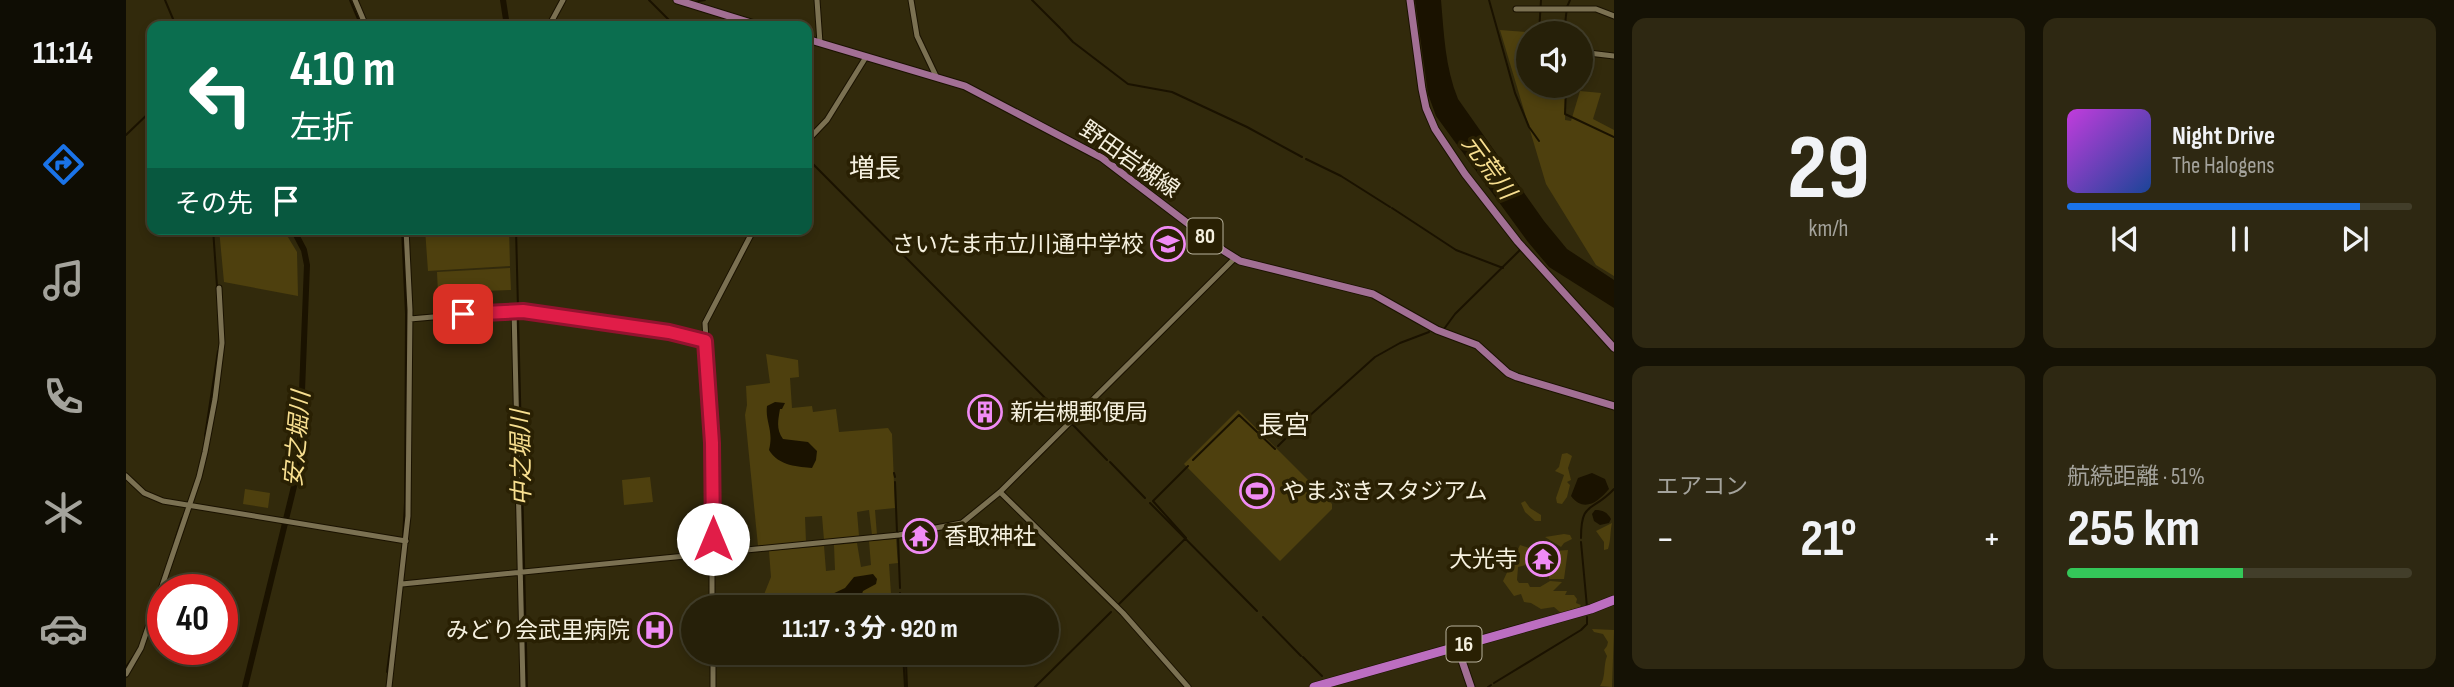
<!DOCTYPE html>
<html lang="ja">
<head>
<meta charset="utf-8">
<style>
	:root { --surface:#262009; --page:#2e2812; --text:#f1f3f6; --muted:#a4a39c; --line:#423e2a; --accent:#1a73e8 }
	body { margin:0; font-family:"Sofia Sans Condensed","Noto Sans JP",sans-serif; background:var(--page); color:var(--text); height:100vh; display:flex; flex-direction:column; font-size:26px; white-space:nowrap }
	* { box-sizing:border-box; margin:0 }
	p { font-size:23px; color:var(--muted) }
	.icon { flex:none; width:38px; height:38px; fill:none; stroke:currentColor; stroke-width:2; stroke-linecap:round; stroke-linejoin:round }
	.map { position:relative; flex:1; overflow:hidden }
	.panel { display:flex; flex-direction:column; gap:18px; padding:18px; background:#151205; width:840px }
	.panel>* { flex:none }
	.banner { position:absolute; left:21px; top:21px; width:665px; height:214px; border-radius:14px; box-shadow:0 4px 10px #0003,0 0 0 2px var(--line); background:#0b6e4f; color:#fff; overflow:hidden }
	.buttons { position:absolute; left:1390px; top:21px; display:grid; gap:14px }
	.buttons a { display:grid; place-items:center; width:77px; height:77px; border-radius:50%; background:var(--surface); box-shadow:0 4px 10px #0003,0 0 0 2px var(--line); font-size:35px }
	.speed { position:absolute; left:21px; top:574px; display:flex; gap:14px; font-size:35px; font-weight:700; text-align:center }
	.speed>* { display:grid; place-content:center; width:91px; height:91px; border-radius:50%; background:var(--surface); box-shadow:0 4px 10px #0003,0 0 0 2px var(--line); line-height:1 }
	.speed .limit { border:10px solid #d22; background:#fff; color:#111 }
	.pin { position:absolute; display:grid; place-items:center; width:60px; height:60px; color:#fff; margin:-30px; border-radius:14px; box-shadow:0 4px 10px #0006 }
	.me { position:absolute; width:77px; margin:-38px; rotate:0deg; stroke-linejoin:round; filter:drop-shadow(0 0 5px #0008) }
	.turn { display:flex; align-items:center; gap:24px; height:147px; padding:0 28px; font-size:32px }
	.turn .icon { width:91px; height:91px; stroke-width:2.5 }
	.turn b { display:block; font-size:49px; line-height:60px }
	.then { display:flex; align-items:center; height:66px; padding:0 28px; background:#0003; gap:14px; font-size:26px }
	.big { font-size:52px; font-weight:700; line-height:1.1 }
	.panel .card { flex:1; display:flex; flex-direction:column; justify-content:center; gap:10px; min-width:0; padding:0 24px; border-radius:14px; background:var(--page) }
	.panel .dial { align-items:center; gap:0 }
	.dial b { font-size:91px; line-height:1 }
	.song { display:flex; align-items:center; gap:21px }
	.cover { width:84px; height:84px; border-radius:10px; background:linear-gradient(135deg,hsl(290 70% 55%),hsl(220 70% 35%)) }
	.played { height:7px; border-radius:4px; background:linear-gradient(90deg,var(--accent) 85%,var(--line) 85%) }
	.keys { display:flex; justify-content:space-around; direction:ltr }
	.heat { display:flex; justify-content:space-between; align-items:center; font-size:38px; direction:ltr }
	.charge { height:10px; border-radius:5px; background:linear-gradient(90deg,#34c759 51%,var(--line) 0) }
	.panel .tiles { flex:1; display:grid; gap:18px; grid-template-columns:repeat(2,1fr) }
	.trip { position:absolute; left:555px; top:595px; width:378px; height:70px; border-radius:35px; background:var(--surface); box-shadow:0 4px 10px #0003,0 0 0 2px var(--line); font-weight:700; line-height:70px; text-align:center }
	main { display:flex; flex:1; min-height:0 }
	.tabs { display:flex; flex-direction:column; width:126px; justify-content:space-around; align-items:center; background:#0f0d04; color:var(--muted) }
	.tabs .icon { width:49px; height:49px }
	.tabs .on { color:var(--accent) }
	.tabs b { font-size:32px; color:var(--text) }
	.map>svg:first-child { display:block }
	.green { fill:#4e400e }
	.water { fill:#1a1200 }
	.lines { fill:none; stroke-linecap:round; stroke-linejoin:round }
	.stream { stroke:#1a1200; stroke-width:2 }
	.river { stroke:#1a1200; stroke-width:6 }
	.minor-casing { stroke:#1a1200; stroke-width:7 }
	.major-casing { stroke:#1a1200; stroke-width:9 }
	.highway-casing { stroke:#1a1200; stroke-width:10 }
	.minor { stroke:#7b7152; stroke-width:5 }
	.major { stroke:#a26f94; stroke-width:7 }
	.highway { stroke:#bc6ec0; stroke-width:9 }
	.route-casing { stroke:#92132f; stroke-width:18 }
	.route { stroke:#e11d48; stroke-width:12 }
	.labels { text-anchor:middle; stroke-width:7; stroke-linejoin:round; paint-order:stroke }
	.shield { fill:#292003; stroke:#b8b29d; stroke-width:2 }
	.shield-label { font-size:21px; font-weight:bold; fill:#f5f0df }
	.street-label { font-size:23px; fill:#f5f0df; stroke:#292003 }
	.poi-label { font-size:23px; fill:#f5f0df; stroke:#292003; text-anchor:end }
	.water-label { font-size:24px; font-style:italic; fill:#f8df90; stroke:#292003 }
	.quarter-label { font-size:26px; fill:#f5f0df; stroke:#292003 }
</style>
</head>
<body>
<main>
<nav class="tabs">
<b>11:14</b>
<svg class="icon on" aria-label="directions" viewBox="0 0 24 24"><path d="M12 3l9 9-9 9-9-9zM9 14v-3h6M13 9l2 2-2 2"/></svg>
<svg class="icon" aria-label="music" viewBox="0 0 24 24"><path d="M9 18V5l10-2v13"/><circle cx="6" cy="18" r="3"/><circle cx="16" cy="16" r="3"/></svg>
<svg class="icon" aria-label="phone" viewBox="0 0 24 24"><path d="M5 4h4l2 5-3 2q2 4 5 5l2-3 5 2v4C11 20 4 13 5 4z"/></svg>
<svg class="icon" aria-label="climate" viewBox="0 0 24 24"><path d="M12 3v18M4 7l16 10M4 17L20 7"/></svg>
<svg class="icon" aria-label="car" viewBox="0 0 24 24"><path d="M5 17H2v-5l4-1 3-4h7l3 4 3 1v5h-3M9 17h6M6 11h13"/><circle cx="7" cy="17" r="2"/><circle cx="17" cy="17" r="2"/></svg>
</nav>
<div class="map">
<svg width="1488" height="687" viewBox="0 0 1488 687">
	<rect width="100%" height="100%" fill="#322a0c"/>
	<path class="green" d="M 1374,30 L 1415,33 L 1402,33 L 1402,86 L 1440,86 L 1439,120 L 1445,121 L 1454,91 L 1475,93 L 1467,119 L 1488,130 L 1488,276 L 1470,265 L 1420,184 Z
		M 93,229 L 157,229 L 171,252 L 172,296 L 98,282 Z
		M 299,229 L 383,229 L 384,266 L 302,271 Z
		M 384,268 L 385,290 L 312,293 L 311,272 Z
		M 640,354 L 672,360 L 673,377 L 664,378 L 666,408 L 686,406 L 687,412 L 710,409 L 713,432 L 762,428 L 766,434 L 769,508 L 749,510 L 751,535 L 746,535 L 743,510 L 731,512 L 733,536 L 698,540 L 696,516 L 679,517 L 680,542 L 632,546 L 619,415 L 621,405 L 620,386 L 644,383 Z
		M 1112,410 L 1206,504 L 1206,509 L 1154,561 L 1058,464 Z
		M 1441,453 L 1446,456 L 1442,468 L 1445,480 L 1441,482 L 1444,485 L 1441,497 L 1436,504 L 1431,503 L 1430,498 L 1438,475 L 1429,471 L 1433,467 L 1436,454 Z
		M 524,477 L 527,502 L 498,505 L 496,480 Z
		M 119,489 L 144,493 L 142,508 L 117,504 Z
		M 1399,501 L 1404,508 L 1415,515 L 1415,521 L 1409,521 L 1399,512 L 1395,503 Z
		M 1486,523 C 1484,531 1485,540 1482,549 L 1478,550 L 1478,542 L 1470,531 Z
		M 1438,534 L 1444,535 L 1446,539 L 1438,543 L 1435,547 L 1419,537 Z
		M 770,539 L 772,563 L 763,564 L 765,594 L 748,596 L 748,607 L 633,607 L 645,577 L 643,551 L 698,546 L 700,571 L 709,570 L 708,545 L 731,543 L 735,567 L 745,565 L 743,541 Z
		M 1394,545 L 1406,549 L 1404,564 L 1392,567 L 1391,580 L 1393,583 L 1402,583 L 1404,587 L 1414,587 L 1424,581 L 1436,582 L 1427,591 L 1441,591 L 1439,595 L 1448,595 L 1451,599 L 1450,603 L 1455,605 L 1453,608 L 1435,613 L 1428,607 L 1415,609 L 1405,603 L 1398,602 L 1395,594 L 1388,596 L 1377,581 Z
		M 1422,545 L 1428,545 L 1429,551 L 1442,550 L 1438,579 L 1423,579 L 1423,567 L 1426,566 L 1426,555 L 1423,554 Z
		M 1466,629 L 1488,630 L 1486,687 L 1474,686 C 1480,677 1477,666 1481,656 L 1478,650 L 1481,646 L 1482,642 L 1477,634 L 1468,632 Z
		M 624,653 L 689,653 L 625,659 Z"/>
	<path class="water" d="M 1289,0 L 1315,0 C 1318,34 1319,67 1332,99 L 1418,221 L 1441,249 L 1488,280 L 1488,308 L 1423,267 L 1402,242 L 1310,116 L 1302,94 Z
		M 649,402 L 659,403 L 656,409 L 654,409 C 652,421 650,429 657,439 L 682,442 L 691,451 L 690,460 L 686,468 C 674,467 652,466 643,450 C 648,430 639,422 641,406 Z
		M 1466,473 L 1479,479 L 1483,489 C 1472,502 1458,513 1445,496 L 1452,478 Z
		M 1469,510 C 1477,510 1481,512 1485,519 L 1483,523 L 1474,525 L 1468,521 L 1466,514 Z
		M 747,574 L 751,579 L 750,584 L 737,591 L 735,597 L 736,607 L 699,607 L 702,596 L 719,588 L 728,577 Z"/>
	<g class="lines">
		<path class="stream" d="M 39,0 L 50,26
			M 224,0 L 235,26
			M 523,0 L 549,26
			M 906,0 L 934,28
			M 1363,0 L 1389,93 L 1403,127 L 1413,141
			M 568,2 L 579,0
			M 935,29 L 947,42 L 1002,84 L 1046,92 L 1121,127 L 1176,157
			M 1413,33 L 1415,0
			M 1438,33 L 1441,7 L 1444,0
			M 1440,86 L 1439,114 L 1488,137
			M 0,135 L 26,110
			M 681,158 L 941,420
			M 1180,159 L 1215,176 L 1264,207
			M 1266,208 L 1330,250 L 1377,268
			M 87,229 L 91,286
			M 276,229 L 280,314 L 279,503 L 277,537
			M 390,229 L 392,308
			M 392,314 L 401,687
			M 1318,329 L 1329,314 L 1395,249
			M 1181,418 L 1249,357 L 1274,343 L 1303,332
			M 946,424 L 981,460
			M 79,436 L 92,351
			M 1152,446 L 1176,422
			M 1067,460 L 1113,415 L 1149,449
			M 984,462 L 1019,498
			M 768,473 L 769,477
			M 769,482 L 771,532
			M 1024,503 L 1131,611
			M 772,538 L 774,588
			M 1455,538 C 1455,500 1466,513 1488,489
			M 1455,542 L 1461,607
			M 48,543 L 56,518
			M 774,593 L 775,607
			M 993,604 L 1060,538 L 1027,501 L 1062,466
			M 1137,617 L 1175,656
			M 266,637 L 270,603
			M 777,653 L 779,687
			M 780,653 L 780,661
			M 1177,657 L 1196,676
			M 780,663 L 781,687
			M 0,667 L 7,657
			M 261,672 L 265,642
			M 1368,683 L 1455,630 L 1461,624 L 1461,617
			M 909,687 L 985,612
			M 1362,687 L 1365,685"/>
		<path class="river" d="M 377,0 L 381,26
			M 119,687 L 173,466 L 181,265 L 178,250 L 167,229"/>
		<g class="minor-casing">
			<path id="minor" d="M 229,0 L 240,26
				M 691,0 L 694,43
				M 785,0 L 791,36 L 810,76
				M 1390,9 L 1470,9 L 1488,16
				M 423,26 L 437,0
				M 1454,52 L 1488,56
				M 681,141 L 701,120 L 740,57
				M 388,310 L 397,687
				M 284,319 L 388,310 L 543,333 L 579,341
				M 0,476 L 18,493 L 37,501 L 280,541
				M 874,492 L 997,613 L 1062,687
				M 276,584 L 773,535 L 836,523 L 874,492 L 1109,258
				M 586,607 L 586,443 L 579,323 L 628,229
				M 587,653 L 587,687
				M 0,674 L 15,648 L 73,477 L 79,452 L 89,399 L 96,343 L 93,288
				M 263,687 L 282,516 L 284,310 L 280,229"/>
		</g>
		<g class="major-casing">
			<path id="major" d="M 551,0 L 635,26
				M 1284,0 L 1296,89 L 1300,108 L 1309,129 L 1339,174 L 1392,242 L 1488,348
				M 681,39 L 839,86 L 976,158 L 1098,251 L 1114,261 L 1247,294 L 1311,330 L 1351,345 L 1382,373 L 1391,377 L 1488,406
				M 1331,646 L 1345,687"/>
		</g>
		<g class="highway-casing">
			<path id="highway" d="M 1188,687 L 1465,609 L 1488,600"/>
		</g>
		<use href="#minor" class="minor"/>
		<use href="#major" class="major"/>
		<use href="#highway" class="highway"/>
	</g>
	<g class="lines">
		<g class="route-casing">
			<path id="route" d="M 337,314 L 397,311 L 543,332 L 579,341 L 586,443 L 587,539"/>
		</g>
		<use href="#route" class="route"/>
	</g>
	<defs>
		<g id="school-ring" transform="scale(1.75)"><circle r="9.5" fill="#292003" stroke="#f08bf5" stroke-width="1.5"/><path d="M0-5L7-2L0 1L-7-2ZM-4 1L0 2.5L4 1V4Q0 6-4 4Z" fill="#f08bf5"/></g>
		<g id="building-ring" transform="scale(1.75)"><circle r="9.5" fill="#292003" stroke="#f08bf5" stroke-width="1.5"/><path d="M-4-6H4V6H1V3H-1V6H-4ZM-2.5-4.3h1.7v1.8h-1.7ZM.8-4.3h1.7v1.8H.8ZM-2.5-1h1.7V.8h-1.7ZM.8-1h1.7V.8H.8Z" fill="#f08bf5"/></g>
		<g id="stadium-ring" transform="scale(1.75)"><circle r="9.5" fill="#292003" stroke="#f08bf5" stroke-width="1.5"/><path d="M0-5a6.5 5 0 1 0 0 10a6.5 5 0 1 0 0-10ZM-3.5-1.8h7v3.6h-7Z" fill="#f08bf5"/></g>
		<g id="temple-ring" transform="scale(1.75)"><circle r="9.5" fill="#292003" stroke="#f08bf5" stroke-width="1.5"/><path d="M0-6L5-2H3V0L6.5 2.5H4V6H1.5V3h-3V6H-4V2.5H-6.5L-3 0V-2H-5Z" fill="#f08bf5"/></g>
		<g id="hospital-ring" transform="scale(1.75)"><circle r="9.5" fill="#292003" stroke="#f08bf5" stroke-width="1.5"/><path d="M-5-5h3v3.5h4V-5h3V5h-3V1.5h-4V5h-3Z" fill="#f08bf5"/></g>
	</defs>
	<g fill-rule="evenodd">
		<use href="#school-ring" x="1042" y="244"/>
		<use href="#building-ring" x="859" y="412"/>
		<use href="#stadium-ring" x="1131" y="491"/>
		<use href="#temple-ring" x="794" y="536"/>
		<use href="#temple-ring" x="1417" y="559"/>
		<use href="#hospital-ring" x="529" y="630"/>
	</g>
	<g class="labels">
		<g class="shield">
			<rect x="1061.5" y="218.5" width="35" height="35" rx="5"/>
			<rect x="1320.5" y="626.5" width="35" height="35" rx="5"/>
		</g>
		<g class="shield-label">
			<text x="1079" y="243">80</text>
			<text x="1338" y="651">16</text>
		</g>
		<g class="street-label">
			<text transform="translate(1004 159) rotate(35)" y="8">野田岩槻線</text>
		</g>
		<g class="poi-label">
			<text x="1018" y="252">さいたま市立川通中学校</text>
			<text x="884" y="420" text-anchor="start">新岩槻郵便局</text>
			<text x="1156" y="499" text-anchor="start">やまぶきスタジアム</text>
			<text x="818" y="544" text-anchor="start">香取神社</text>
			<text x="1392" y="567">大光寺</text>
			<text x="504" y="638">みどり会武里病院</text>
		</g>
		<g class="water-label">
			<text transform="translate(1363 167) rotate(54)" y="8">元荒川</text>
			<text transform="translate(171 439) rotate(-85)" y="8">安之堀川</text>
			<text transform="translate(395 458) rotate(-91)" y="8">中之堀川</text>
		</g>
		<g class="quarter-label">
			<text x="749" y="177">増長</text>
			<text x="1158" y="434">長宮</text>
		</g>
	</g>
</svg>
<div class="buttons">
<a><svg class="icon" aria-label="sound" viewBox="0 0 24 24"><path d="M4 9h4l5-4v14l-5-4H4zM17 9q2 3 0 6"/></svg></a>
</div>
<div class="speed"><div class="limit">40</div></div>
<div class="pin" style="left:337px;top:314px;background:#d93025"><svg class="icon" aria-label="arrive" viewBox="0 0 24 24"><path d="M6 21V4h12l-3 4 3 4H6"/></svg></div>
<svg class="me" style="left:587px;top:539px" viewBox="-20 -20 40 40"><circle r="19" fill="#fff"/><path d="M0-13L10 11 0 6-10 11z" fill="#e11d48"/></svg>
<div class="trip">11:17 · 3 分 · 920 m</div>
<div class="banner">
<div class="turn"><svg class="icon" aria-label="left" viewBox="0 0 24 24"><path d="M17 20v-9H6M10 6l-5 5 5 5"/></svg><div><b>410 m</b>左折</div></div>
<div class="then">その先<svg class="icon" aria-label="arrive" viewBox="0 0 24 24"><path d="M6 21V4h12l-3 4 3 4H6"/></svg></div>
</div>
</div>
<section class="panel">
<div class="tiles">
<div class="card dial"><b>29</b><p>km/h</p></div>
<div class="card">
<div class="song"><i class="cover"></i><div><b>Night Drive</b><p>The Halogens</p></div></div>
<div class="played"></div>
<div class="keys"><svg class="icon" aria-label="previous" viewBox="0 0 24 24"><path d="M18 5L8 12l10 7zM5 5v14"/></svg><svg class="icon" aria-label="pause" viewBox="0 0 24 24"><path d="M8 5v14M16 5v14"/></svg><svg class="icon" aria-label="next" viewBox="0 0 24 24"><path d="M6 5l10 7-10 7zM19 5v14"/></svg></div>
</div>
<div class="card"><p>エアコン</p>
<div class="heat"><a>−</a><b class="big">21°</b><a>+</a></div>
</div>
<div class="card"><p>航続距離 · 51%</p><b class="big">255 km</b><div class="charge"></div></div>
</div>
</section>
</main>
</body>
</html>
